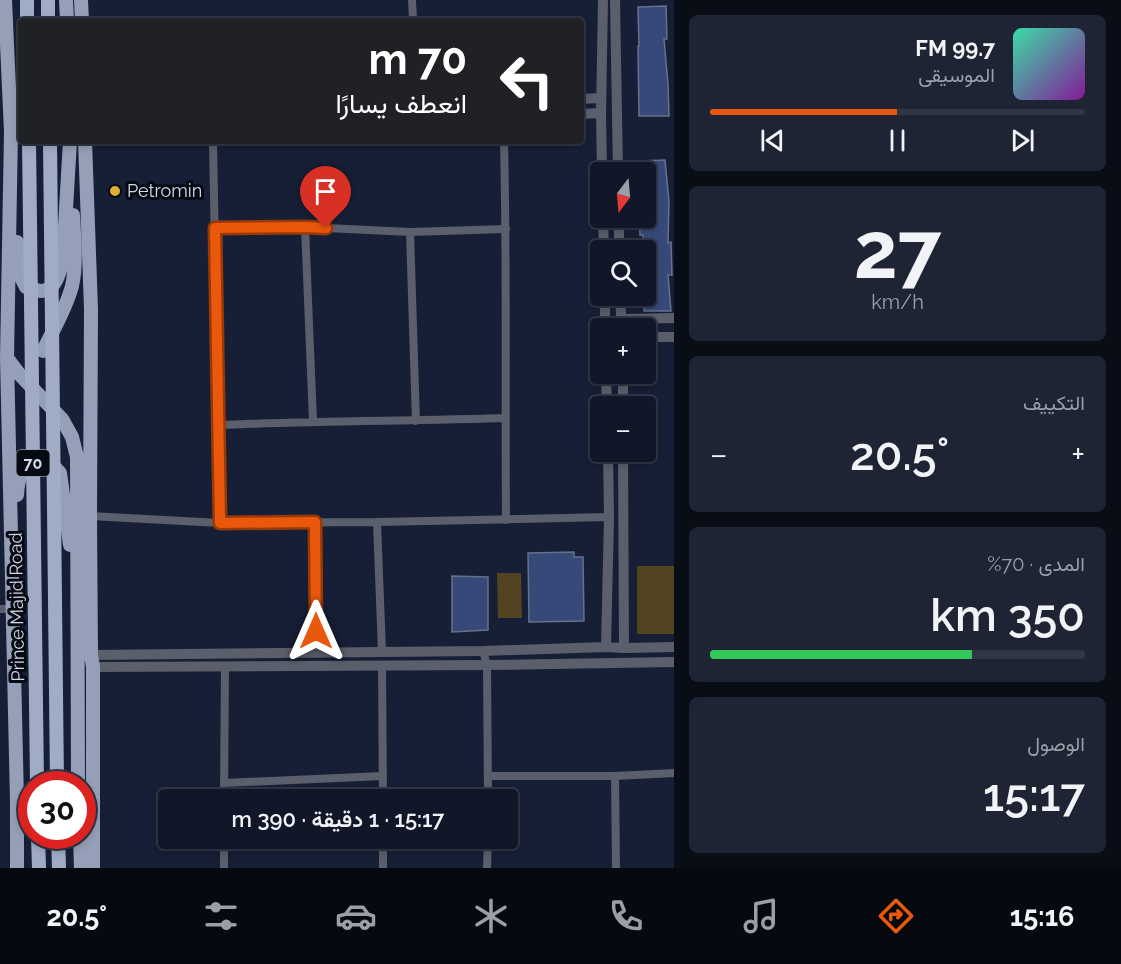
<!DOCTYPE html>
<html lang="ar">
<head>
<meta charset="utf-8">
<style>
	:root { --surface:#111728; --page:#1e2434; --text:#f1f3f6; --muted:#9c9fa8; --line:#303645; --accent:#ea580c }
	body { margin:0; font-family:Raleway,Vazirmatn,sans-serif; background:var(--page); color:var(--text); direction:rtl; height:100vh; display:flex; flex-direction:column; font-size:22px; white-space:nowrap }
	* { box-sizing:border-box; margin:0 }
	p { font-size:20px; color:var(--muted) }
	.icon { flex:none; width:33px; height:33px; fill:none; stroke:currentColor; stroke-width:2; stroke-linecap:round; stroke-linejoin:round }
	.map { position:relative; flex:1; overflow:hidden; direction:ltr }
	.drawer { display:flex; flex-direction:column; gap:15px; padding:15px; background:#090d16; width:447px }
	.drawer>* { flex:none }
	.guide { position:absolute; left:18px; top:18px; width:566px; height:126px; border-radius:6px; box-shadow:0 3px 9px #0003,0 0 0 2px var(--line); direction:rtl; background:#202124; color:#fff; overflow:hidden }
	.needle { width:39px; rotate:196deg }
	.fabs { position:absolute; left:590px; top:162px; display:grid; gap:12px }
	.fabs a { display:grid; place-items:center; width:66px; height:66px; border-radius:6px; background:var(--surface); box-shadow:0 3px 9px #0003,0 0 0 2px var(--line); font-size:30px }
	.speed { position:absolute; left:18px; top:771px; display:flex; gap:12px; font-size:30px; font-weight:700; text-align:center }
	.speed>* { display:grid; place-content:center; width:78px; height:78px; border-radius:50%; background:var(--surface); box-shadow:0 3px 9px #0003,0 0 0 2px var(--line); line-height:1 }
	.speed .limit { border:9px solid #d22; background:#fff; color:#111 }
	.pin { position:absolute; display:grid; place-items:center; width:51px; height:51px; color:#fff; margin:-62px -26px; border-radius:50% 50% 50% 0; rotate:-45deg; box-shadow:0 0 6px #0007 }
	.pin .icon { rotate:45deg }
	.me { position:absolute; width:66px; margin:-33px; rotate:0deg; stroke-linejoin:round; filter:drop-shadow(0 0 4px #0008) }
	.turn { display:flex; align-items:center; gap:21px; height:126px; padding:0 18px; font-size:27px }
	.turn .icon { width:78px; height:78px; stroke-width:2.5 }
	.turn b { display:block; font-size:42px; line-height:51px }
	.big { font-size:45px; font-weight:600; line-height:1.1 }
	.drawer .tile { flex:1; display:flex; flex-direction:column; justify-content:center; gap:9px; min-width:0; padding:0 21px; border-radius:9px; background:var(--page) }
	.drawer .dial { align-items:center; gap:0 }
	.dial b { font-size:78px; line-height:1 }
	.song { display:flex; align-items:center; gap:18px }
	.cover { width:72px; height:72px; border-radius:9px; background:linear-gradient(135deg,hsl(160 70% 55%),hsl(290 70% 35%)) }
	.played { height:6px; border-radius:3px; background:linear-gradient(90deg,var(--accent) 50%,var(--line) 50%) }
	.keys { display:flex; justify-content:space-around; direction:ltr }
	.heat { display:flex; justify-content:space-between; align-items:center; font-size:33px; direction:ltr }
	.charge { height:9px; border-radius:4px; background:linear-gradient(90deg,#34c759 70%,var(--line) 0) }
	.trip { position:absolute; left:158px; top:789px; width:360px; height:60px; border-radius:6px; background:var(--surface); box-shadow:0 3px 9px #0003,0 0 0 2px var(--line); font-weight:600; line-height:60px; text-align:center; direction:rtl }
	.menu { display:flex; height:96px; justify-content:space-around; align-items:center; background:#070910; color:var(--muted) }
	.menu .icon { width:42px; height:42px }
	.menu .active { color:var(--accent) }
	.menu b { font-size:27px; color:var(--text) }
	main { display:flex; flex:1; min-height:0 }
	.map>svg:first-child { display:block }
	.green { fill:#534421 }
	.building { fill:#374979; stroke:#66718c; stroke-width:1.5 }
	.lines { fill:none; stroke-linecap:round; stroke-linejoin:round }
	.minor { stroke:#5a5f6b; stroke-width:8 }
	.tertiary { stroke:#5a5f6b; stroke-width:10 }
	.primary { stroke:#959fb7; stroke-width:14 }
	.trunk { stroke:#a0acc6; stroke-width:14 }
	.trunk-bridge { stroke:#a0acc6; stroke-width:14 }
	.route-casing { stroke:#983908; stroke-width:15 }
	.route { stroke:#ea580c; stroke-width:10 }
	.poi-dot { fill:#e0b034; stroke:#060a13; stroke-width:2 }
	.labels { text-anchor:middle; stroke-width:6; stroke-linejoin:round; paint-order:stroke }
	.shield { fill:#060a13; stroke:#969ba8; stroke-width:1.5 }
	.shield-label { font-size:16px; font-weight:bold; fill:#d3d9e8 }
	.poi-label { font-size:18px; fill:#d3d9e8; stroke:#060a13; text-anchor:start }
	.street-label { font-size:18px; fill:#d3d9e8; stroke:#060a13 }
</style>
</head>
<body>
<main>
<section class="drawer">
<div class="tile">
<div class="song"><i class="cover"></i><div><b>99.7 FM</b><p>الموسيقى</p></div></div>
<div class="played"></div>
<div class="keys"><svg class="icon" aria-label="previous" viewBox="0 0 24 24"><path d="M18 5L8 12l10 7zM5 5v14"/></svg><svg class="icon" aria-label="pause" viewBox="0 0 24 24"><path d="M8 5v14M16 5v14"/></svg><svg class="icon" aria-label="next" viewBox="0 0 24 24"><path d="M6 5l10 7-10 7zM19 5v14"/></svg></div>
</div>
<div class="tile dial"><b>27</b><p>km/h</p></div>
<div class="tile"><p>التكييف</p>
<div class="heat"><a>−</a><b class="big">20.5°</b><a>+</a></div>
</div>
<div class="tile"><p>المدى · 70%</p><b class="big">350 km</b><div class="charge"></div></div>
<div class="tile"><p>الوصول</p><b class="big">15:17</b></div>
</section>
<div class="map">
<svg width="674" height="868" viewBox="0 0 674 868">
	<rect width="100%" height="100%" fill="#171f36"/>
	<path class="green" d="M 637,566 L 674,566 L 674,634 L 637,634 Z
		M 497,573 L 521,573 L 522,618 L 498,618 Z"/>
	<path class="building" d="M 666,6 L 667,39 L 664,39 L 668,84 L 669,116 L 639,116 L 638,46 L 639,46 L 638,7 Z
		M 665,160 L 669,201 L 668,243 L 671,242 L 672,275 L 668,275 L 671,311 L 644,311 L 645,250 L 643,250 L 643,235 L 640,235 L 639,218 L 645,218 L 645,172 L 640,172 L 639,161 Z
		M 574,552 L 574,557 L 583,557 L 584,621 L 529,622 L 528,553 Z
		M 452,576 L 488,577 L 488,630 L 452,632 Z"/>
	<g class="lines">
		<path class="minor" d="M 412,0 L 413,21
			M 213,141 L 220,523
			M 504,141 C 507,267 505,393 506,520
			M 305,227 L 313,421
			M 215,228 L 305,227 L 410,232 L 506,229
			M 410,232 L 416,421
			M 218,425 C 314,421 409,421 505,418
			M 90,516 L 220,523 L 377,522 L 609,517
			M 315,522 L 316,653
			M 377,522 L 382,652
			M 0,609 L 12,609
			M 483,651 L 487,665 L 488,800
			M 382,665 L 383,800
			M 489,776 L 615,776 L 674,773
			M 615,776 L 616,868
			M 224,783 L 383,776
			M 224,800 L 225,667
			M 383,838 L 383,868
			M 224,868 L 224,838
			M 487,868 L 488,838"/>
		<path class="tertiary" d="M 615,0 L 618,172
			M 580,99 L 601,98
			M 580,114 L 601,113
			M 602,172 L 601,113 L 603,0
			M 603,218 L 604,250
			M 619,218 L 619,250
			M 605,296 L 605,328
			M 620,296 L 622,328
			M 621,319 L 674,318
			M 645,337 L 674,337
			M 606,374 L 607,406
			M 623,374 L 623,406
			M 623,452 L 624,648
			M 606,647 L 609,517 L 608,452
			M 91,655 L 483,651 L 606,647 L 624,648 L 674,647
			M 93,667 L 487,665 L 674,662"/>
		<path class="primary" d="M 5,0 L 11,132 L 7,358 L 17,801 L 17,868
			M 66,0 L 67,21
			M 81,0 L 82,21
			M 85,141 L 91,309 L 90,516 L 91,655 L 93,667 L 93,868
			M 17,242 L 19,273 L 26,287 C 30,288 37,291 41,291 C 56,291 60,271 63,260 L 70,141
			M 43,351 C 53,330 66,309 72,286 C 77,265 74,236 73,215
			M 7,358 L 20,375 L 62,419 L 72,437 L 77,457 L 78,784
			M 17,495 C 18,477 22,465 40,458 L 50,462 L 60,473 L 70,545
			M 80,836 L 81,868"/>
		<path class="trunk" d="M 27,0 L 27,21
			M 48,0 L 48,21
			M 38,836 L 39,868
			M 58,836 L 59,868"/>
		<path class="trunk-bridge" d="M 29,141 L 37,784
			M 50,141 L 57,784"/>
	</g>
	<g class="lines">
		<g class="route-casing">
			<path id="route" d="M 316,631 L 315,522 L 220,523 L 215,228 L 305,227 L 326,228"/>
		</g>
		<use href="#route" class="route"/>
	</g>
	<circle class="poi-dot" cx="115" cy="191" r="6"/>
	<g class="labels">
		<rect class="shield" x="16.5" y="450" width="33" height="26" rx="4.5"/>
		<g class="shield-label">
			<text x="33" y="469">70</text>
		</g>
		<g class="poi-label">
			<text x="127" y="197">Petromin</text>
		</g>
		<g class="street-label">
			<text transform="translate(17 607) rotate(-91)" y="6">Prince Majid Road</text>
		</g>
	</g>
</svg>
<div class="fabs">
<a><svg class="needle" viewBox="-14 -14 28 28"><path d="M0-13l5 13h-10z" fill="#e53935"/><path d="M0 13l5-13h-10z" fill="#9c9fa8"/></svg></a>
<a><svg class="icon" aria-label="search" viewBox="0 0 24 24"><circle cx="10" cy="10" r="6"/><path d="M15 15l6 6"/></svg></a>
<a>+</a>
<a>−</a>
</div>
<div class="speed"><div class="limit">30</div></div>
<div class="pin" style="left:326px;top:228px;background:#d93025"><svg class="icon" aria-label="arrive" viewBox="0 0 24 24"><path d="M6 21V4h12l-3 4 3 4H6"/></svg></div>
<svg class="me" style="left:316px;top:631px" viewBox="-20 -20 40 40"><path d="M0-17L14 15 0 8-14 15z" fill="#ea580c" stroke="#fff" stroke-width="4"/></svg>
<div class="trip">15:17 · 1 دقيقة · 390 m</div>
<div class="guide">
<div class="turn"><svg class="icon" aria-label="left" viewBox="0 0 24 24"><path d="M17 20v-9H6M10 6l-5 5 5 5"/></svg><div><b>70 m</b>انعطف يسارًا</div></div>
</div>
</div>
</main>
<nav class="menu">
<b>15:16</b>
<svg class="icon active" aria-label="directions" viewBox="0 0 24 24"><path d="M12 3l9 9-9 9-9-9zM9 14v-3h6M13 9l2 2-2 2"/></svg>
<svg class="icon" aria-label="music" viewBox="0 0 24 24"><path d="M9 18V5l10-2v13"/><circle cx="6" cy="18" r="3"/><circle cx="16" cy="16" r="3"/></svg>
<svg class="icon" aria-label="phone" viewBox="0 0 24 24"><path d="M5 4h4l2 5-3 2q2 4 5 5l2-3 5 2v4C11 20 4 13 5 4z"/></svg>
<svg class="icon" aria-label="climate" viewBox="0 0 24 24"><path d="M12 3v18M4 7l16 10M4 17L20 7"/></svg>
<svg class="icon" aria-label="car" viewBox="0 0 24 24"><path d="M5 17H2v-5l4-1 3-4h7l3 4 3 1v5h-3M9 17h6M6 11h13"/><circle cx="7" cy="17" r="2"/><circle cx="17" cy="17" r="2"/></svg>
<svg class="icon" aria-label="filters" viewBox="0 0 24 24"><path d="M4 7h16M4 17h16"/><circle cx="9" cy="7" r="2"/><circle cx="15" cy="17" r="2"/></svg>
<b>20.5°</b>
</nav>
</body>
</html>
